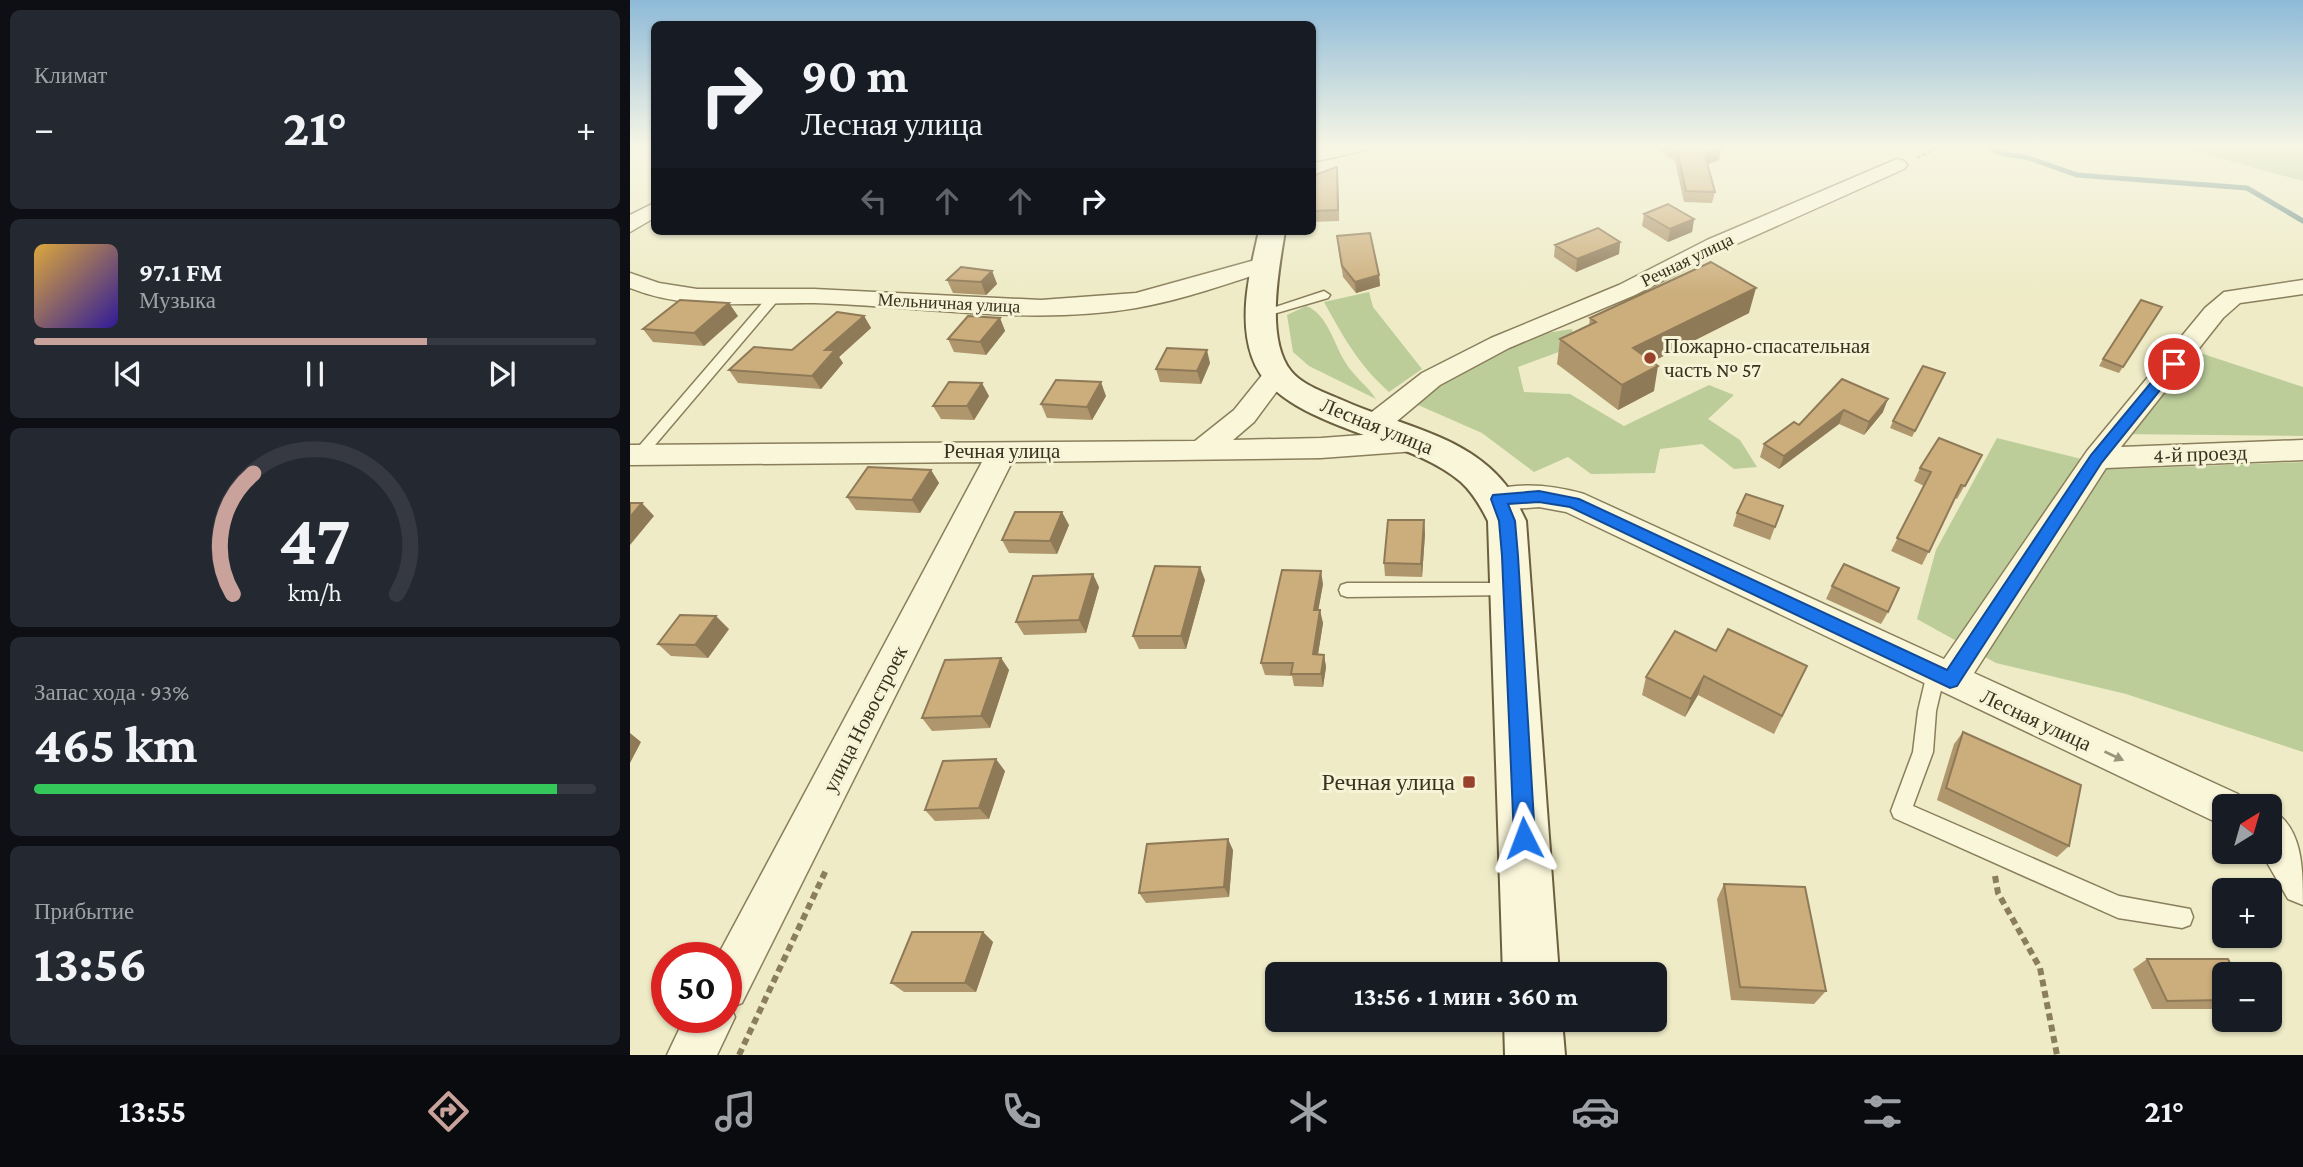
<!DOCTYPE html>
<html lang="ru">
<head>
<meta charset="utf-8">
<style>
	:root { --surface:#171b24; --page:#242831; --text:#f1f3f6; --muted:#9ea1a6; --line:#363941; --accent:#c9a39b }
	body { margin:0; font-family:"Crimson Pro",serif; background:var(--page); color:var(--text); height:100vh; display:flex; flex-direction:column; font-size:26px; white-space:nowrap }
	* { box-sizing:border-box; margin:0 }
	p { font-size:23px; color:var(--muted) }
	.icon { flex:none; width:38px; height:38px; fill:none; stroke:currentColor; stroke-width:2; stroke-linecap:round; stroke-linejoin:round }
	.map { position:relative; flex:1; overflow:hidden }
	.panel { display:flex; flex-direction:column; gap:10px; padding:10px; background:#0d0f14; width:630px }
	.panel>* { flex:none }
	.guide { position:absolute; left:21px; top:21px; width:665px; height:214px; border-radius:10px; box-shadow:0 2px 5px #0004; background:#171b24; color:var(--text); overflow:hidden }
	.needle { width:46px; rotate:37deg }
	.tools { position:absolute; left:1582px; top:794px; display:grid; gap:14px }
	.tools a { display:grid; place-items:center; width:70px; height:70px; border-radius:10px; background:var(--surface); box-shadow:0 2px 5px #0004; font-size:35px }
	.speed { position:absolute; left:21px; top:942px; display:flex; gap:14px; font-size:35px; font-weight:700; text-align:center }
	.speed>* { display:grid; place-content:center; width:91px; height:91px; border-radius:50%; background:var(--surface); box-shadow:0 2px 5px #0004; line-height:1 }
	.speed .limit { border:10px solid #d22; background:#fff; color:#111 }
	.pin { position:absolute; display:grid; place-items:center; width:60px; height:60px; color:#fff; margin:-30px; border:4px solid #fff; border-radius:50%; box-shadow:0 2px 7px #0007 }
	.me { position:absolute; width:77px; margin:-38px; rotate:357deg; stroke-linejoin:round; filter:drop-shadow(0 0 5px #0008) }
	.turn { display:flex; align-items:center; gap:24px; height:147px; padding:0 35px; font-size:32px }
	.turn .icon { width:91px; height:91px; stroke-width:2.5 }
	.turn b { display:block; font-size:49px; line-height:60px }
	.lanes { display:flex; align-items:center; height:66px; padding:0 35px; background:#0003; justify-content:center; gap:35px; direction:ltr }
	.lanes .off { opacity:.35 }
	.big { font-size:52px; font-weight:700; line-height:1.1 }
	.panel .card { flex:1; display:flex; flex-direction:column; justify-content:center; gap:10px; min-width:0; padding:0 24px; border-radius:10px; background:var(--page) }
	.panel .dial { align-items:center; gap:0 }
	.dial svg { height:182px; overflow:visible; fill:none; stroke:var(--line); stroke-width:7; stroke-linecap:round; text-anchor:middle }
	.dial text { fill:var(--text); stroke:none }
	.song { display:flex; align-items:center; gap:21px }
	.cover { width:84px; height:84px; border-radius:10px; background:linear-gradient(135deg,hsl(40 70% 55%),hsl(250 70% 35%)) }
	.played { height:7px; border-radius:4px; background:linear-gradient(90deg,var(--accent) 70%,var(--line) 70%) }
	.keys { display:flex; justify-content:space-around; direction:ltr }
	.heat { display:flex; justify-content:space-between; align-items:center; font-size:38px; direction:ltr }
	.charge { height:10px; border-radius:5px; background:linear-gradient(90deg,#34c759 93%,var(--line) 0) }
	.trip { position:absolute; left:635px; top:962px; width:402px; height:70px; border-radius:10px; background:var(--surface); box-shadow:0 2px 5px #0004; font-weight:700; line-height:70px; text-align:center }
	.tabs { display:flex; height:112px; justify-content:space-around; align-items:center; background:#090b0e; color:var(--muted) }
	.tabs .icon { width:49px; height:49px }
	.tabs .selected { color:var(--accent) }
	.tabs b { font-size:32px; color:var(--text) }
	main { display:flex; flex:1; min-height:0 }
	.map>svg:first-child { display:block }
	.green { fill:#bccd9a }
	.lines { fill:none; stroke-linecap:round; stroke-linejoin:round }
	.stream { stroke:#6e918f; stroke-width:5 }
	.lane-casing { stroke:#8a7e5c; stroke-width:3 }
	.street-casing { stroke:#8a7e5c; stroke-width:3 }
	.secondary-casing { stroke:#6c5f3f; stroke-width:4 }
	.path-far1 { stroke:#8a7e5c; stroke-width:2.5; stroke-dasharray:3.5 2.5; stroke-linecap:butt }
	.path { stroke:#8a7e5c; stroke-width:6; stroke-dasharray:7 4.5; stroke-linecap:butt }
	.lane { fill:#f9f6da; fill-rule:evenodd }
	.street { fill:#f9f6da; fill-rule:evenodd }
	.secondary { fill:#f9f6da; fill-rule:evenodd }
	.wall { fill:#af966c }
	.shaded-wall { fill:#8f7a58 }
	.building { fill:#ccae7d; stroke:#8f7a58; stroke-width:2 }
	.oneway { fill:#9a947d }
	.route { fill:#1a73e8; stroke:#114b97; stroke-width:2 }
	.poi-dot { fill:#98422c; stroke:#f6f3d6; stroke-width:2.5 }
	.labels { text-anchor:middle; stroke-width:6; stroke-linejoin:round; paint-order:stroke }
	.far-street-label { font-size:18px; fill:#3a3220; stroke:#f6f3d6 }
	.poi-label { font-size:21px; fill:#3a3220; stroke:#f6f3d6; text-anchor:start }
	.street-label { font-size:21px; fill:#3a3220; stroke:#f6f3d6 }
	.near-poi-label { font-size:24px; fill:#3a3220; stroke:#f6f3d6; text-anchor:end }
</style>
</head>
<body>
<main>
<section class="panel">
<div class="card"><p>Климат</p>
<div class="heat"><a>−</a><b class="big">21°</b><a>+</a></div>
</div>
<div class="card">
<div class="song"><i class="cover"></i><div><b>97.1 FM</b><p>Музыка</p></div></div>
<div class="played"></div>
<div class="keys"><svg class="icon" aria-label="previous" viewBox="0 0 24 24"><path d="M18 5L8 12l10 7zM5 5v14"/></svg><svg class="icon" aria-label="pause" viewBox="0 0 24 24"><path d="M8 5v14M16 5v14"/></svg><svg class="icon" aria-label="next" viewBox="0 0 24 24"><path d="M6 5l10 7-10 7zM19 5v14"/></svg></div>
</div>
<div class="card dial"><svg viewBox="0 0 100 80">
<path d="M14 69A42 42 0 1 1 86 69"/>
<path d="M14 69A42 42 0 0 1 23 16" stroke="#c9a39b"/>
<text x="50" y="56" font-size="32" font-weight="700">47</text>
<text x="50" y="72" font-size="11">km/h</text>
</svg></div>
<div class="card"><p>Запас хода · 93%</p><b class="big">465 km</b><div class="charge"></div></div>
<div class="card"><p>Прибытие</p><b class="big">13:56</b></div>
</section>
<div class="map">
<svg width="1673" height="1055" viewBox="0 0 1673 1055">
	<rect width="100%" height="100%" fill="#eeebc6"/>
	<path class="green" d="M 1545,146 L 1673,146 L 1673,181 Z
		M 739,292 L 743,307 L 792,369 L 759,392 C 728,364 714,338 694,302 Z
		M 676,306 C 697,313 704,344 714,360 C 722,375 737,385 746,399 L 679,366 L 663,352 L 657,315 Z
		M 942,329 L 945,346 L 888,367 L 894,392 L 940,394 L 994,426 L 1079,385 L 1104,395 L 1078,419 L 1110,440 L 1127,467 L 1104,469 L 1072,444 L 1030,449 L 1025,473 L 961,474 L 938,457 L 904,472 L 852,433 L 788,405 L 815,383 L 903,335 Z
		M 1558,349 L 1673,387 L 1673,436 L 1485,434 Z
		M 1367,438 L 1492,469 L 1673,462 L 1673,752 L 1496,694 L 1366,663 L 1287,619 L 1306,550 Z"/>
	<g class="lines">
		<path class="stream" d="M 1355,146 L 1370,153 L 1399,158 L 1447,175 L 1617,188 L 1673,221"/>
		<g class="lane-casing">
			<path id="lane" d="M 694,291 L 700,295 L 698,298 L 633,317 L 627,313 Z
				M 145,292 L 149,293 L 149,299 L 14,458 L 4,458 L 2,455 L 4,452 L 141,293 Z
				M 717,583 L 879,583 L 885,584 L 887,589 L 885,594 L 879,595 L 717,597 L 711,595 L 709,590 L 711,585 Z
				M 1306,665 L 1312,668 L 1315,673 L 1306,711 L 1303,752 L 1283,806 L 1489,896 L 1560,909 L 1563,917 L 1560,925 L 1552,928 L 1488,918 L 1264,818 L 1261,811 L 1283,752 L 1288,711 L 1297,673 L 1300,668 Z"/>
		</g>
		<g class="street-casing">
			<path id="street" d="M 704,146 L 740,146 L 737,150 L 682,162 L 682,150 Z
				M 1267,159 L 1274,161 L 1277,165 L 1274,169 L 1093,250 L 1005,295 L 879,348 L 810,385 L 754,432 L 744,434 L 734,432 L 730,425 L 734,418 L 792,373 L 861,338 L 989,285 L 1077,240 Z
				M 24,203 L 24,218 L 0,232 L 0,215 Z
				M 636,257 L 644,259 L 648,264 L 644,269 C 599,283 553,300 506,308 C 400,326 291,306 184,303 C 122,302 59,312 0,288 L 0,273 L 29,283 L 67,289 L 184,289 L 411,300 L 506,293 Z
				M 1673,280 L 1673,294 L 1610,303 L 1593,318 L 1491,447 L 1673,440 L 1673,460 L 1476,468 L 1344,673 L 1608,794 L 1614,807 L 1594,807 L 1594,826 L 936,512 L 909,507 L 869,510 L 858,507 L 854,499 L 858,491 C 889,482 923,485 954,494 L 1314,659 L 1457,451 L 1575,308 L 1594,292 Z
				M 646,367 L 655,369 L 659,375 L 624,422 L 603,440 L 691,438 L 786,431 L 796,434 L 800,441 L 796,448 L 786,451 L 691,458 L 382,462 L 112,1003 L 101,1008 L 105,1017 L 87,1055 L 37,1055 L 55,1017 L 96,1017 L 96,957 L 87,957 L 352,462 L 0,465 L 0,445 L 565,441 L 604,410 L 637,369 Z
				M 1640,809 C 1673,826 1673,869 1673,905 L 1658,899 L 1631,852 L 1640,852 Z"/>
		</g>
		<g class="secondary-casing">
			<path id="secondary" d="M 629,231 L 655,231 C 649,268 635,339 661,371 C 672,385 696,393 712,400 C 767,425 835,434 875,484 C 884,495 890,509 896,521 L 929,975 L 873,975 L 858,521 C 851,507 843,493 831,482 C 776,434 645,427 622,357 C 608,317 620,271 629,231 Z
				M 874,1020 L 932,1020 L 935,1055 L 875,1055 Z"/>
		</g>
		<path class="path-far1" d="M 1287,158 L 1311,146"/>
		<path class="path" d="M 1365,876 L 1368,893 L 1410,968 L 1427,1055
			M 109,1055 L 197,868"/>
		<use href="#lane" class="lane"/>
		<use href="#street" class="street"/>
		<use href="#secondary" class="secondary"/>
	</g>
	<path class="wall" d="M 1028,146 L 1085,146 L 1089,160 L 1077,164 L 1085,192 L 1082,203 L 1054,202 L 1045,161 L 1027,149 Z
		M 707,167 L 709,221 L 682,222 L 682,176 Z
		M 1014,214 L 1064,219 L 1062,232 L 1038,242 L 1012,226 Z
		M 990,242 L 989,254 L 946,272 L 924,257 L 925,245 Z
		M 708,246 L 749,275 L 750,286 L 726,293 L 713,277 Z
		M 362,271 L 367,284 L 356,295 L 323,293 L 317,280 Z
		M 1532,307 L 1489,373 L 1469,366 L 1473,359 Z
		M 1119,313 L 1022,362 L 1024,391 L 988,410 L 927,364 L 930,339 L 959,326 L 960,318 Z
		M 108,316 L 74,346 L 23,342 L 13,329 Z
		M 234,316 L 241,328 L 209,357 L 213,363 L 191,389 L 108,383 L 99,370 L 162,350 Z
		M 370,318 L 375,331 L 356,355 L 324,352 L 318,339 Z
		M 580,363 L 571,384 L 530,382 L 526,369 Z
		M 1315,373 L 1282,437 L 1260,428 L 1263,421 Z
		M 1212,379 L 1253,412 L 1234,435 L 1209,424 L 1149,469 L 1130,457 L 1134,444 L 1169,425 Z
		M 359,396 L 344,420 L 311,419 L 303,406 Z
		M 476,396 L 462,420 L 417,418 L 411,404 Z
		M 1352,455 L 1327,499 L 1325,498 L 1292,565 L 1261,551 L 1294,486 L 1284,481 L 1290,468 Z
		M 301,470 L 309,483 L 290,513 L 226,510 L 217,497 Z
		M 1153,506 L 1140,540 L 1103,526 L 1107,513 Z
		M 794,520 L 795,534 L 792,577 L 755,576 L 754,563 Z
		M 439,525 L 427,554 L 379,553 L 372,540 Z
		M 575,580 L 556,649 L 509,649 L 503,636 Z
		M 693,584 L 688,610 L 693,623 L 688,654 L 694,655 L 696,667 L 693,687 L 664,686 L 662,676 L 635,675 L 631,663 Z
		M 1202,586 L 1258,612 L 1251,624 L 1196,599 Z
		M 469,587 L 456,633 L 394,635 L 386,622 Z
		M 99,629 L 78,658 L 41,656 L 28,644 Z
		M 1086,651 L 1177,666 L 1144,734 L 1068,695 L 1055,717 L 1012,695 L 1016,677 Z
		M 371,658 L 379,670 L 360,728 L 302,731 L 292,718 Z
		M 1333,732 L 1439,846 L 1427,857 L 1307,800 L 1324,744 Z
		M 375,771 L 359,819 L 305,821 L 295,810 Z
		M 603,850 L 599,897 L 516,903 L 509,893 Z
		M 1094,884 L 1196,991 L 1184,1004 L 1101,1000 L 1087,899 Z
		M 353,932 L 363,942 L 346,992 L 274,992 L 261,983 Z
		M 1517,959 L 1594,975 L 1594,1009 L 1522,1009 L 1503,969 Z"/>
	<path class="shaded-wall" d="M 1092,148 L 1089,160 L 1073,166 L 1075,155 Z
		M 707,167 L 708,178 L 709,221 L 708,210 Z
		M 1064,219 L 1062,232 L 1038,242 L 1040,229 Z
		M 990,242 L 989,254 L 946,272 L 947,259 Z
		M 362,271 L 367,284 L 356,295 L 351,282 Z
		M 749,275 L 750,286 L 726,293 L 725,282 Z
		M 1126,288 L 1119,313 L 999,373 L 1003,348 Z
		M 99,303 L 108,316 L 74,346 L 64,333 Z
		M 234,316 L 241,328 L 209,357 L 213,363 L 191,389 L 182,376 L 195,350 Z
		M 370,318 L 375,331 L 356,355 L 350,342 Z
		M 577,350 L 580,363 L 571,384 L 567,371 Z
		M 1028,366 L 1024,391 L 988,410 L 992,385 Z
		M 471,382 L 476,396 L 462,420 L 457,407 Z
		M 352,383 L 359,396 L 344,420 L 337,406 Z
		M 1258,399 L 1253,412 L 1234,435 L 1239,422 Z
		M 1214,410 L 1209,424 L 1149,469 L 1154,456 Z
		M 301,470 L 309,483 L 290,513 L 282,500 Z
		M 12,503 L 24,516 L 0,545 L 0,517 Z
		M 432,512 L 439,525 L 427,554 L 420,541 Z
		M 794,520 L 795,534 L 792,577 L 791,564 Z
		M 570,567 L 575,580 L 556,649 L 551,636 Z
		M 691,571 L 693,584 L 686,623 L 684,610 Z
		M 463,574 L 469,587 L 456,633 L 449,620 Z
		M 690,610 L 693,623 L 686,667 L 683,654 Z
		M 86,616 L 99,629 L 78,658 L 65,645 Z
		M 694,655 L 696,667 L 693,687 L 691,674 Z
		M 371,658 L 379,670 L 360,728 L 351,716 Z
		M 1074,676 L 1068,695 L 1055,717 L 1061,699 Z
		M 0,733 L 11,742 L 0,763 Z
		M 366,759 L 375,771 L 359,819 L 349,808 Z
		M 598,839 L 603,850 L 599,897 L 594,887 Z
		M 353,932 L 363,942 L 346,992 L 335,983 Z"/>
	<path class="building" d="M 1040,146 L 1085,146 L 1092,148 L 1075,155 L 1085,192 L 1056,191 L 1047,150 Z
		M 707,167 L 708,210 L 682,211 L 682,176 Z
		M 1038,204 L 1064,219 L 1040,229 L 1014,214 Z
		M 968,228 L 990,242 L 947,259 L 925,245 Z
		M 740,233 L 749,275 L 725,282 L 712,266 L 707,236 Z
		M 1081,262 L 1126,288 L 1003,348 L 1028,366 L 992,385 L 930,339 L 966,322 L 960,318 Z
		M 331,267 L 362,271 L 351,282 L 317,280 Z
		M 50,300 L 99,303 L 64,333 L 13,329 Z
		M 1511,300 L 1532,307 L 1493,367 L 1473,359 Z
		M 207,312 L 234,316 L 195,350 L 205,350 L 182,376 L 99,370 L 124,347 L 162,350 Z
		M 338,316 L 370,318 L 350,342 L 318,339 Z
		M 537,348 L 577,350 L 567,371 L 526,369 Z
		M 1293,366 L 1315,373 L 1285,431 L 1263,421 Z
		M 1212,379 L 1258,399 L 1239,422 L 1214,410 L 1154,456 L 1134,444 L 1164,422 L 1169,425 Z
		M 426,380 L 471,382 L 457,407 L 411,404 Z
		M 319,382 L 352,383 L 337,406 L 303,406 Z
		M 1309,438 L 1352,455 L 1335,486 L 1331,485 L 1299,552 L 1267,538 L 1301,472 L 1290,468 Z
		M 238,467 L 301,470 L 282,500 L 217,497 Z
		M 1116,494 L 1153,506 L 1145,527 L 1107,513 Z
		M 0,503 L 12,503 L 0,517 Z
		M 385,512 L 432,512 L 420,541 L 372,540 Z
		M 758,520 L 794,520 L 791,564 L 754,563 Z
		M 1214,564 L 1269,588 L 1258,612 L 1202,586 Z
		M 525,566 L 570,567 L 551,636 L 503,636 Z
		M 652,570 L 691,571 L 684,610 L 690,610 L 683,654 L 694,655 L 691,674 L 661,674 L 663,663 L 631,663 Z
		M 463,574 L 449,620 L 386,622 L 403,576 Z
		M 50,615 L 86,616 L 65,645 L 28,644 Z
		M 1098,629 L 1177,666 L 1152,716 L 1074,676 L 1061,699 L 1016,677 L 1045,631 L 1086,651 Z
		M 371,658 L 351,716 L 292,718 L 315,660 Z
		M 1333,732 L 1451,785 L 1439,846 L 1316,788 Z
		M 366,759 L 349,808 L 295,810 L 313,761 Z
		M 598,839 L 594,887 L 509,893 L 517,844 Z
		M 1094,884 L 1175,887 L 1196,991 L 1110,987 Z
		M 282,932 L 353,932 L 335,983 L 261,983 Z
		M 1517,959 L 1598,959 L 1606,975 L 1594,975 L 1594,1000 L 1537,1001 Z"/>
	<defs><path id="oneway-solid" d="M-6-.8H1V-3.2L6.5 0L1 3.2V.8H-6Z" transform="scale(1.75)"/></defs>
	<use class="oneway" href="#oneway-solid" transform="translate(1484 756) rotate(25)"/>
	<linearGradient id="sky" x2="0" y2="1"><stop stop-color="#8ebad8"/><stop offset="0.5" stop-color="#f7f6e5"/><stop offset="1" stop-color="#f7f6e5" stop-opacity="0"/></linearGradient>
	<rect width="1673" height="293" fill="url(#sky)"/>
	<path class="route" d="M 1544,360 L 1551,364 L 1472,462 L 1327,686 L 1320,688 L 940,507 L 909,502 L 878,504 L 885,521 L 888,556 L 905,838 L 901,845 L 894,848 L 887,845 L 884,838 L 872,556 L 869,521 L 861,499 L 863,495 L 909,491 L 949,499 L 1317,670 L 1461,455 L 1539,361 Z"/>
	<g class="poi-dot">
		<circle cx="1020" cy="358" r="7"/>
		<rect x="832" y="775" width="14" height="14" rx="3.5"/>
	</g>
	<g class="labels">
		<g class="far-street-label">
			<text transform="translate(1057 260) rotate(-26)" y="6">Речная улица</text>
			<text transform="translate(319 303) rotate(3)" y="6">Мельничная улица</text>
		</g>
		<g class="poi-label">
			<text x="1034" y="353">Пожарно-спасательная<tspan x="1034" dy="24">часть № 57</tspan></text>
		</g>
		<g class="street-label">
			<text transform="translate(747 426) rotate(22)" y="7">Лесная улица</text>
			<text x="372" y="458">Речная улица</text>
			<text transform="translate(1570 454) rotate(-2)" y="7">4-й проезд</text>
			<text transform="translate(235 719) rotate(-63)" y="7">улица Новостроек</text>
			<text transform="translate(1406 720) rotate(25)" y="7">Лесная улица</text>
		</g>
		<g class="near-poi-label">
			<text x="825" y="790">Речная улица</text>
		</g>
	</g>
</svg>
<div class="tools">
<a><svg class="needle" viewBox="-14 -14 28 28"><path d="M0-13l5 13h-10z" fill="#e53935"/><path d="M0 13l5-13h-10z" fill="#9ea1a6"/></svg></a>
<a>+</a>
<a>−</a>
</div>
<div class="speed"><div class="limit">50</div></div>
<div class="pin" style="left:1544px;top:364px;background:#d93025"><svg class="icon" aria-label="arrive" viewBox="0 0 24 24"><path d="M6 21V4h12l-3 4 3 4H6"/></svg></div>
<svg class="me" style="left:894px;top:838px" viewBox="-20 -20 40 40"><path d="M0-17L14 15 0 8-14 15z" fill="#1a73e8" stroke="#fff" stroke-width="4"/></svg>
<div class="trip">13:56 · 1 мин · 360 m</div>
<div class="guide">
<div class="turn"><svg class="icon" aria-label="right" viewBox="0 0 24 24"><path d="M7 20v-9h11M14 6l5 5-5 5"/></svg><div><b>90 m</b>Лесная улица</div></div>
<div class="lanes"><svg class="icon off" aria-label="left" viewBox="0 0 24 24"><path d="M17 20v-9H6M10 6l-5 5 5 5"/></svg><svg class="icon off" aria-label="ahead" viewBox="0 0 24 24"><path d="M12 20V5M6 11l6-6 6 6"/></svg><svg class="icon off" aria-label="ahead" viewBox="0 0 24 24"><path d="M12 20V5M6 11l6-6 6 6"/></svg><svg class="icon" aria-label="right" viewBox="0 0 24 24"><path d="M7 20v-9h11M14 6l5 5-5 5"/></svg></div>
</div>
</div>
</main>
<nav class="tabs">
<b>13:55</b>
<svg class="icon selected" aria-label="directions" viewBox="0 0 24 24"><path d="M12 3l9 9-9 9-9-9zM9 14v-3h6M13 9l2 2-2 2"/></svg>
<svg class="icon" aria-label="music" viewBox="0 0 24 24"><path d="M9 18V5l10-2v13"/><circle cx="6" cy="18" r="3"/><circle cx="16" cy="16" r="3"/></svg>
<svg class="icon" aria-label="phone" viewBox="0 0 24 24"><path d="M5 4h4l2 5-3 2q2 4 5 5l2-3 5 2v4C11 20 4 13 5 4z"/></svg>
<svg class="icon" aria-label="climate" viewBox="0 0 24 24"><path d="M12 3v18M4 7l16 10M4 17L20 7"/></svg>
<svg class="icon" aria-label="car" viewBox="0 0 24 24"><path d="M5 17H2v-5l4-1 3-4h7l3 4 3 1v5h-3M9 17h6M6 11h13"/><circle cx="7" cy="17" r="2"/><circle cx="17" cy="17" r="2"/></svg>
<svg class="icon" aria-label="filters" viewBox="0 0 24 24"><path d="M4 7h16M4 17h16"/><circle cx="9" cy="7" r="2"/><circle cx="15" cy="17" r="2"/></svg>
<b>21°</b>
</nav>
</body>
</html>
